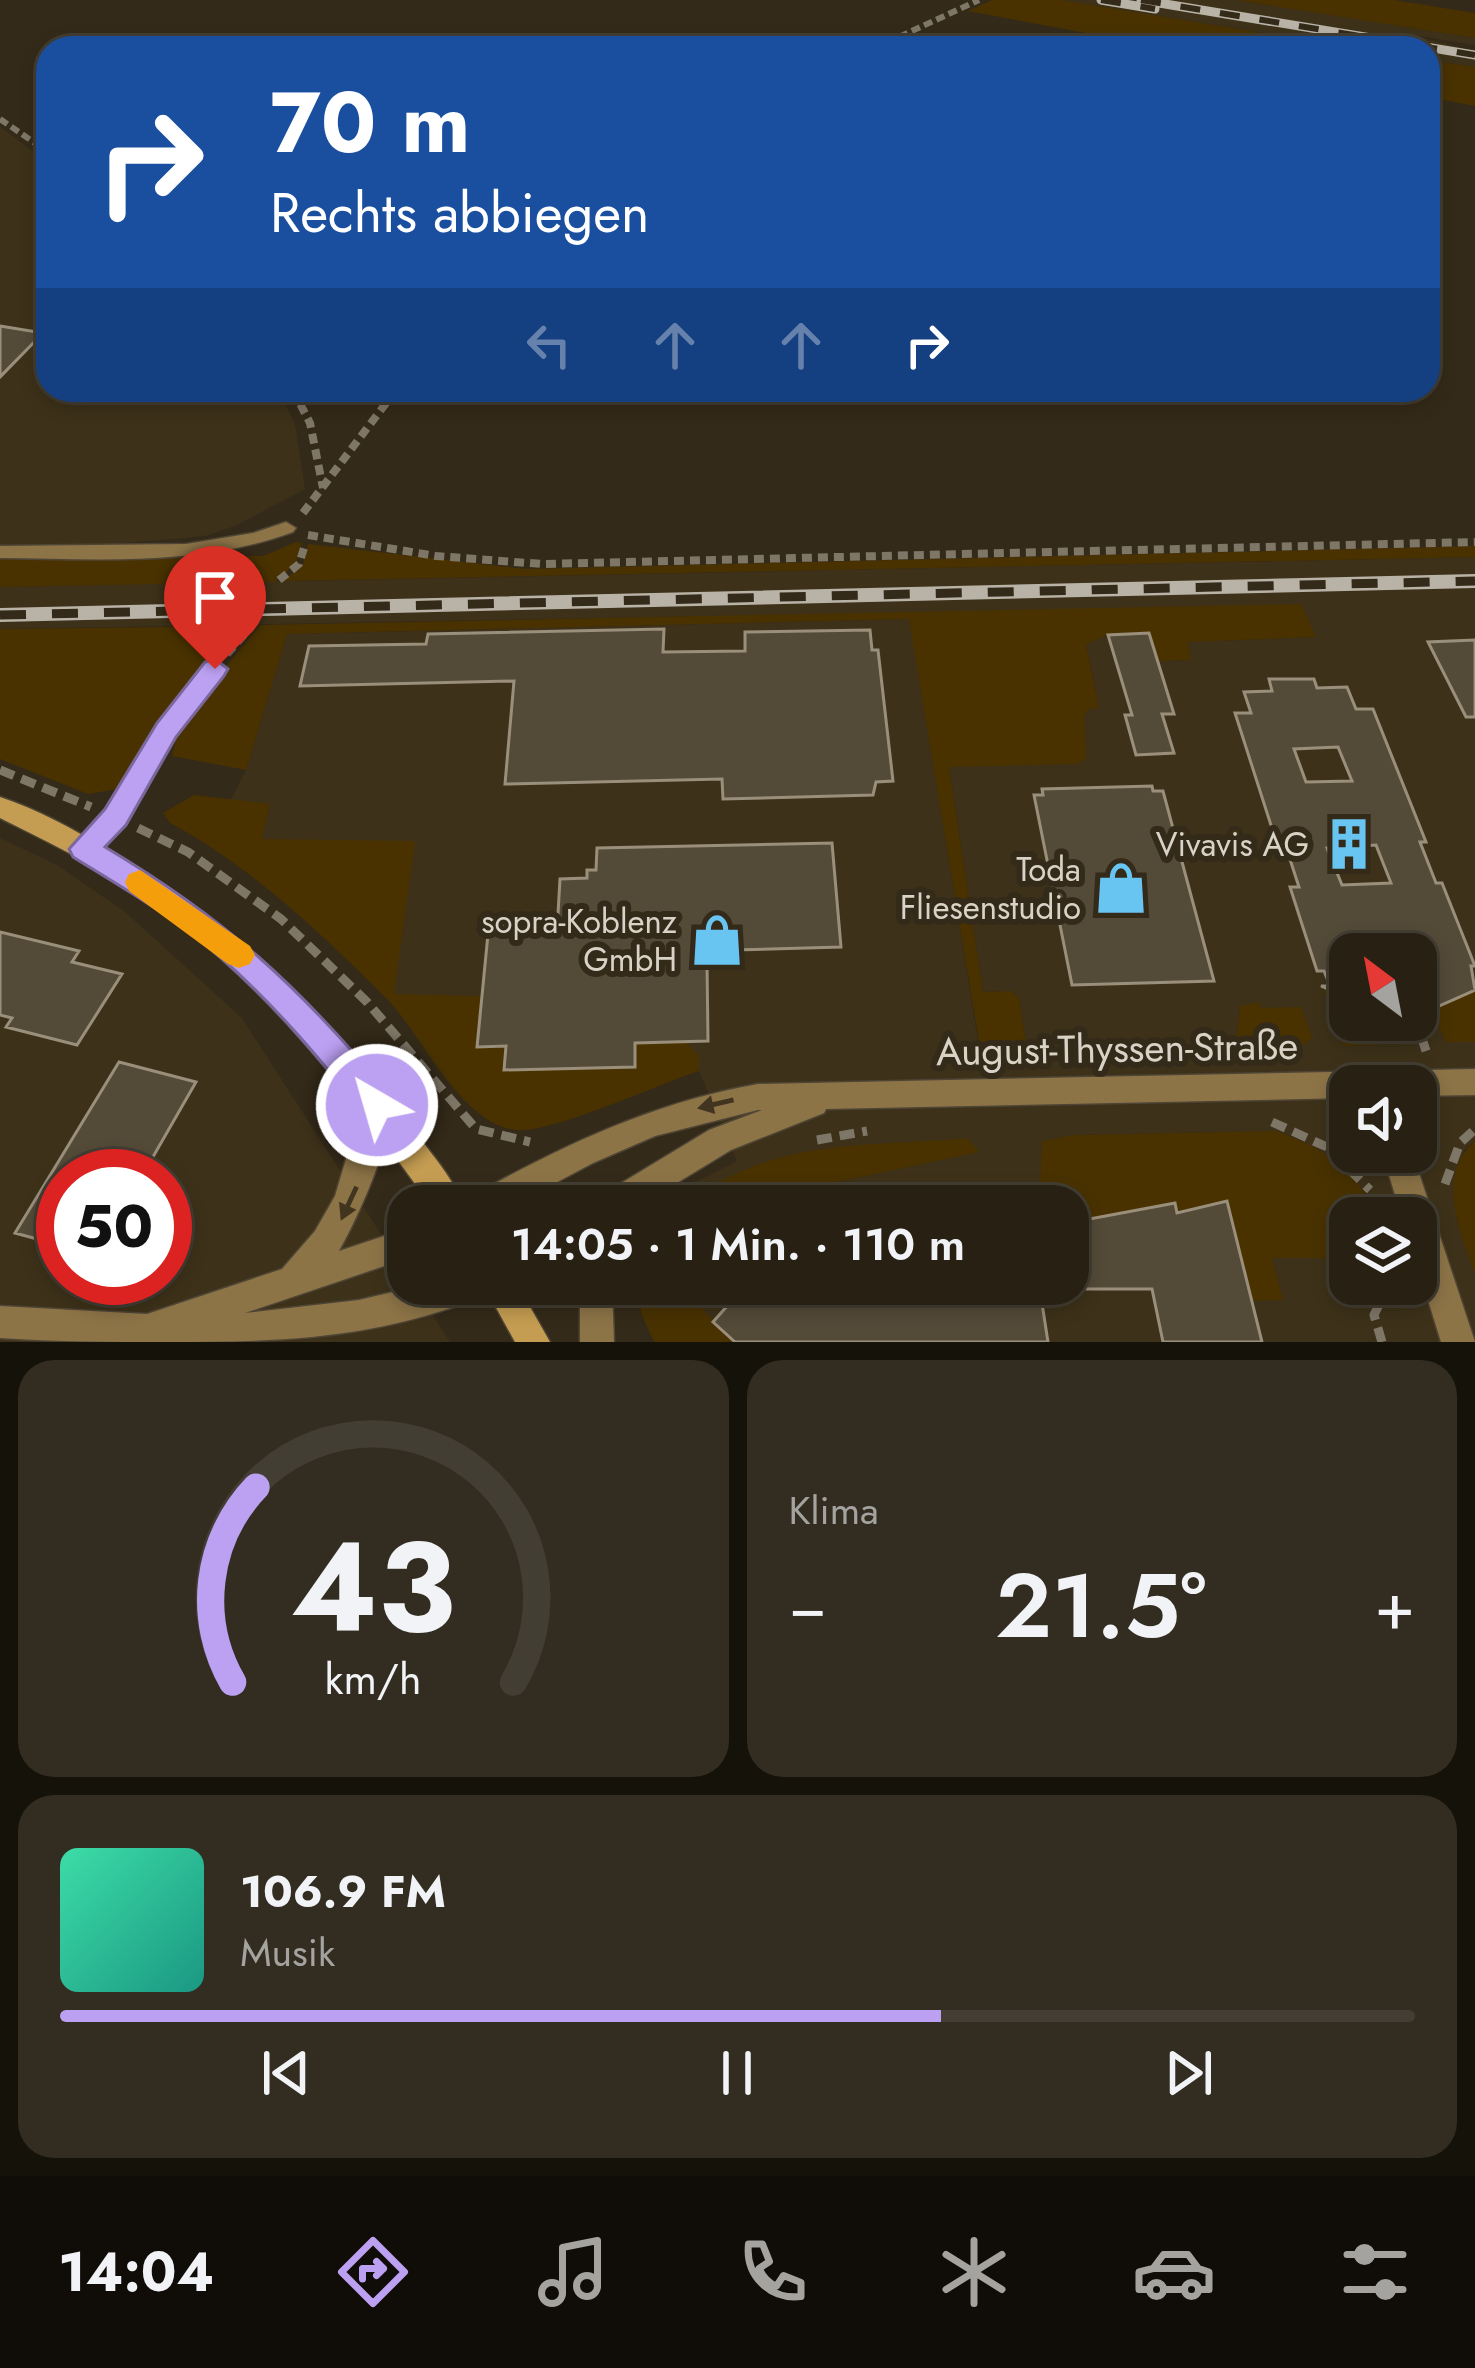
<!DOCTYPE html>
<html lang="de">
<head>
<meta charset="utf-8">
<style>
	:root { --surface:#272013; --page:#332d21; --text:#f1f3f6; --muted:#a4a3a0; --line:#433e33; --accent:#bca0f2 }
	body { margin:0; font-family:Jost,sans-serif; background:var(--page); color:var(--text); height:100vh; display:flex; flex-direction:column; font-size:45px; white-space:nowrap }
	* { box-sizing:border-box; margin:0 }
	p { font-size:39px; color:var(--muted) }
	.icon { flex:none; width:66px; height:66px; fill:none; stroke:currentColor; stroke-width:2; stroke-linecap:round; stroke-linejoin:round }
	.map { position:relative; height:1342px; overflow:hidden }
	.drawer { display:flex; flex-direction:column; gap:18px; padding:18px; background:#15120a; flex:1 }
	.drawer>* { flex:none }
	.banner { position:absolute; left:36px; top:36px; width:1404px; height:366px; border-radius:36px; box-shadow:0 6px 18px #0003,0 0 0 3px var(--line); background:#1a4fa0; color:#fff; overflow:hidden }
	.needle { width:78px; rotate:328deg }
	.controls { position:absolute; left:1329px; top:933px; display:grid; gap:24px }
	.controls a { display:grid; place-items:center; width:108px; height:108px; border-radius:24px; background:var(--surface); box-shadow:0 6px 18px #0003,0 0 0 3px var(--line); font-size:60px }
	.speed { position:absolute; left:36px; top:1149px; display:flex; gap:24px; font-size:60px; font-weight:700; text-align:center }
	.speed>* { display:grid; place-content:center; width:156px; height:156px; border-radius:50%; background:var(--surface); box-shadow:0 6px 18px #0003,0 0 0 3px var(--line); line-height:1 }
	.speed .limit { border:18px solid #d22; background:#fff; color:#111 }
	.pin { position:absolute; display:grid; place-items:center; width:102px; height:102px; color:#fff; margin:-123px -51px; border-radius:50% 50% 50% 0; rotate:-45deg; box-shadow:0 0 12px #0007 }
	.pin .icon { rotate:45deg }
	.me { position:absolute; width:132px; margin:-66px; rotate:322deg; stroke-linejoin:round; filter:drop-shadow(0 0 9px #0008) }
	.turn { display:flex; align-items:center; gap:42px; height:252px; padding:0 36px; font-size:54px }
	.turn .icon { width:156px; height:156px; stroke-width:2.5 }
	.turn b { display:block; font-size:84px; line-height:102px }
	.lanes { display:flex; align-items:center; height:114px; padding:0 36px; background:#0003; justify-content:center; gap:60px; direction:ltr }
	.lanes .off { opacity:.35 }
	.big { font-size:90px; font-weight:600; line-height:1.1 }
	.drawer .card { flex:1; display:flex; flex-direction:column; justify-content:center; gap:18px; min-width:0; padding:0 42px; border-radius:36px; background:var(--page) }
	.drawer .dial { align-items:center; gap:0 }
	.dial svg { height:312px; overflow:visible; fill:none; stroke:var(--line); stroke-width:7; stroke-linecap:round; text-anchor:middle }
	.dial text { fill:var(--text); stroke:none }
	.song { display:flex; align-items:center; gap:36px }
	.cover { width:144px; height:144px; border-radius:18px; background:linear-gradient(135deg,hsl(160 70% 55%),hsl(170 70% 35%)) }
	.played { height:12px; border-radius:6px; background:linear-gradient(90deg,var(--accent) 65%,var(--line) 65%) }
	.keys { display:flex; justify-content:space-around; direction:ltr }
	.heat { display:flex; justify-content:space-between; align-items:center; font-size:66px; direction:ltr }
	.drawer .tiles { flex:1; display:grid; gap:18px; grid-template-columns:1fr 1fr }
	.card:last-child { grid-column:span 2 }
	.trip { position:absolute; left:387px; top:1185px; width:702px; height:120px; border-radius:36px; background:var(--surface); box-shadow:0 6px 18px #0003,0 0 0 3px var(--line); font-weight:600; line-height:120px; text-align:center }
	.tab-bar { display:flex; height:192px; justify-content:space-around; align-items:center; background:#100d08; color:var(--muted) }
	.tab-bar .icon { width:84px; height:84px }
	.tab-bar .selected { color:var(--accent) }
	.tab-bar b { font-size:54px; color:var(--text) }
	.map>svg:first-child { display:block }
	.built { fill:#3d3119; fill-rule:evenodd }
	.green { fill:#493200 }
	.building { fill:#544a38; stroke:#9a8f7b; stroke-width:3; fill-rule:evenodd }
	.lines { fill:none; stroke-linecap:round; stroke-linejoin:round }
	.service-casing { stroke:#4e4535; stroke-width:3 }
	.minor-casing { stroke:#4e4535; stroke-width:3 }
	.secondary-casing { stroke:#4e4535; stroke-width:3 }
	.path-far2 { stroke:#7e7667; stroke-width:6; stroke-dasharray:9 4.5; stroke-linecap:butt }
	.path-far1 { stroke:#7e7667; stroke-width:8; stroke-dasharray:10 6; stroke-linecap:butt }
	.path { stroke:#7e7667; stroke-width:9; stroke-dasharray:15 8; stroke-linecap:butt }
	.service { fill:#8d7447; fill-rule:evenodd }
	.minor { fill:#8d7447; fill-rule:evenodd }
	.secondary { fill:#c59d52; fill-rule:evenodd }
	.rail-far1-casing { stroke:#b9b3a7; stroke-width:9 }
	.rail-casing { stroke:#b9b3a7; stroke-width:14 }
	.rail-far1 { stroke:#342a19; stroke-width:6; stroke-dasharray:20; stroke-linecap:butt }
	.rail { stroke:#342a19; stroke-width:9; stroke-dasharray:26; stroke-linecap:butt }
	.oneway { fill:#413520 }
	.route { fill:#bca0f2; stroke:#7a689d; stroke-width:3 }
	.slow { fill:#f59e0b }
	.labels { text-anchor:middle; stroke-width:12; stroke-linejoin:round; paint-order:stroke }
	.poi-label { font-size:33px; fill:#d8d2c7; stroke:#342a19; text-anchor:end }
	.near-street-label { font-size:39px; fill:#d8d2c7; stroke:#342a19 }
</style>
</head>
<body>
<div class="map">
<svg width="1475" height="1342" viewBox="0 0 1475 1342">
	<rect width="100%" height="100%" fill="#342a19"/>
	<path class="built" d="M 1061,0 L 1236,0 L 1408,27 L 1475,38 L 1475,45 L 1407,34 L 1475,51 L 1475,67 L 1428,60 L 1428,48 L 1355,48 Z
		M 0,127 L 48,162 L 48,390 L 278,390 L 295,424 L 305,489 L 237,525 L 206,536 L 116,544 L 0,545 Z
		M 1475,557 L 1475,990 L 1439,1006 L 1438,1025 L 1446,1042 L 1475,1042 L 1475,1141 L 1464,1150 L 1456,1218 L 1475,1275 L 1475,1342 L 735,1342 L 701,1308 L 702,1284 L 1068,1284 L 1068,1223 L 1175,1203 L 1177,1212 L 1227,1201 L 1282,1300 L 1270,1258 L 1325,1258 L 1339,1299 L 1404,1294 L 1400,1284 L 1416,1284 L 1416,1218 L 1377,1218 L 1369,1196 L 1301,1139 L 1276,1131 L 1074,1135 L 1043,1141 L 1039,1206 L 772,1206 L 966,1138 L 699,1194 L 684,1206 L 666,1206 L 680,1190 L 737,1161 L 699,1071 L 699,1056 L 635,1067 L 504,1070 L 477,1047 L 394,995 L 261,839 L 270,804 L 231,800 L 246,770 L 287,634 L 910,619 L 980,1053 L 1022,1053 L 1027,1049 L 1019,998 L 1011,991 L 983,992 L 949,766 L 1078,764 L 1084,716 L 1088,709 L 1099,707 L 1086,643 L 1108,635 L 1149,633 L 1158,661 L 1191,660 L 1187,642 L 1315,637 L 1301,605 L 0,629 L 0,587 ZM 1350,954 L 1416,954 L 1416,1020 L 1407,1020 L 1410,1028 L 1343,1046 L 1325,990 L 1350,999 ZM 1240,1006 L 1261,1008 L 1299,1048 L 1214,1036 L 1237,1035 ZM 1350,1086 L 1416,1086 L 1416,1152 L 1350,1152 Z
		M 0,838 L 57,865 L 124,911 L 242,1018 L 408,1276 L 408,1284 L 413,1284 L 450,1342 L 0,1342 ZM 63,1176 L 165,1176 L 165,1278 L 63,1278 Z"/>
	<path class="green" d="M 992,0 L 1061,0 L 1355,48 L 1166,48 L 968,11 Z
		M 1236,0 L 1394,0 L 1475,13 L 1475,38 Z
		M 1428,60 L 1475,67 L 1475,106 L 1428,97 Z
		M 296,542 L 302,543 L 296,563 L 275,582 L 0,587 L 0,559 L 263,556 Z
		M 308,544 L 526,569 L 1475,546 L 1475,557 L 283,581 L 303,565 Z
		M 1301,604 L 1316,637 L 1188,642 L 1191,660 L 1158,661 L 1148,634 L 1108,635 L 1086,644 L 1099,708 L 1088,709 L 1084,716 L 1086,758 L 1078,764 L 949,767 L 983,992 L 1011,991 L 1019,998 L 1027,1049 L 1022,1053 L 981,1054 L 909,619 L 287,634 L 246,770 L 172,756 L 180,722 L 260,625 Z
		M 243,626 L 216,659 L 207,658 L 118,789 L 88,794 L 0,759 L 0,629 Z
		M 194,795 L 270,804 L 262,839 L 415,841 L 394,994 L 481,996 L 477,1046 L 506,1046 L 504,1070 L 634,1067 L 635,1043 L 686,1042 L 699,1056 L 699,1071 C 659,1084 550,1134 516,1130 C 460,1124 422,1033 384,996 C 321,933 249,865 170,823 L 163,813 Z
		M 1323,990 L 1350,999 L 1350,1020 L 1407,1020 L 1410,1028 L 1402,1030 L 1406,1043 L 1343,1046 Z
		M 1475,990 L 1475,1042 L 1446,1042 L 1438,1025 L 1426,1026 L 1420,1009 L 1439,1006 Z
		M 1259,1002 L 1261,1008 L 1301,1007 L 1312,1038 L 1300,1048 L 1206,1049 L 1207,1040 L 1237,1035 L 1240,1006 Z
		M 1276,1131 C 1323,1147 1359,1171 1377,1218 L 1350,1218 L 1350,1284 L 1400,1284 L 1404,1295 L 1339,1299 L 1324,1258 L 1272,1258 L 1283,1300 L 1252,1301 L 1226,1201 L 1177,1213 L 1175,1203 L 1068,1223 L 1068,1206 L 1039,1206 L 1042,1141 L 1074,1135 Z
		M 967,1138 L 979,1152 L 818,1186 L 772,1206 L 684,1206 C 773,1136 863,1148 967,1138 Z
		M 1475,1141 L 1475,1275 C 1461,1232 1434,1177 1475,1141 Z
		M 639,1284 L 702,1284 L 701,1308 L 735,1342 L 654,1342 L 641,1313 Z"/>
	<path class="building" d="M 0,326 L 43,333 L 0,377 Z
		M 664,629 L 663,652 L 745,651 L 745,632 L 870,630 L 872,650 L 878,650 L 893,781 L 876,782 L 873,795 L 723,799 L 722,779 L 505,784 L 514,681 L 300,686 L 309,646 L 426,644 L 428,634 Z
		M 1149,633 L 1174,714 L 1162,714 L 1174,753 L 1136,755 L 1125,715 L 1132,715 L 1108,635 Z
		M 1475,640 L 1475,717 L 1466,717 L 1428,642 Z
		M 1269,679 L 1314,679 L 1317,688 L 1347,687 L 1356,709 L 1373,709 L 1426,842 L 1420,842 L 1436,883 L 1442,883 L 1475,966 L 1471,966 L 1475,990 L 1439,1006 L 1420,1009 L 1416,954 L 1350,954 L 1350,999 L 1321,986 L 1330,986 L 1324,971 L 1317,971 L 1290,887 L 1299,887 L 1286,847 L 1278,847 L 1235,713 L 1251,713 L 1244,692 L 1272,691 ZM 1338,747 L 1352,781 L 1306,782 L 1294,749 ZM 1376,845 L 1391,883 L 1342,885 L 1327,848 Z
		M 1152,786 L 1153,791 L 1163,791 L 1214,981 L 1072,985 L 1034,795 L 1043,795 L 1042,789 Z
		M 832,843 L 841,947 L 734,950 L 735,962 L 707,963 L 708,1041 L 635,1043 L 635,1067 L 504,1070 L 506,1046 L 477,1047 L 488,934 L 499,933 L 500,926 L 557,931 L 560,879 L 587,878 L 587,870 L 596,870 L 597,848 Z
		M 0,932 L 79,951 L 72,962 L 122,974 L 77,1045 L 6,1027 L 12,1018 L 0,1015 Z
		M 119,1062 L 196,1082 L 142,1176 L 63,1176 L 63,1246 L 15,1233 Z
		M 1227,1201 L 1262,1342 L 1163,1342 L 1152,1289 L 1083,1289 L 1068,1247 L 1068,1223 L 1175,1203 L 1177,1213 Z
		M 763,1284 L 1039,1284 L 1048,1342 L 735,1342 L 713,1322 L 729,1304 Z"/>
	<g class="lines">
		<g class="service-casing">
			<path id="service" d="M 286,522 L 296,528 L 293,532 C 199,567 98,559 0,558 L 0,546 L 186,544 L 253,533 Z
				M 215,662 L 225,669 C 210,693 189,713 173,737 C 155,764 113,865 76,855 L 72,849 L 76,843 L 108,811 L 158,724 L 208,664 Z"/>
		</g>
		<g class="minor-casing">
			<path id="minor" d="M 1475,1069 L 1475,1095 L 1416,1096 L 1416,1086 L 1350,1086 L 1350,1098 L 826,1109 L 824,1113 L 731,1150 L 639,1206 L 595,1206 L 600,1196 L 709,1130 L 762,1110 L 758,1110 L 655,1136 L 593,1163 L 512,1206 L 467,1206 L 472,1196 C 563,1145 655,1102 758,1084 Z
				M 377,1092 L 388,1096 C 401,1125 356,1222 339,1251 L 408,1228 L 408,1258 L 245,1313 L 359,1300 L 426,1284 L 491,1284 L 487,1295 C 375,1339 285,1342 167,1342 C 111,1342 56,1342 0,1338 L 0,1306 L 147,1314 L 282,1269 L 315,1231 L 335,1196 L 362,1105 L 366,1096 Z
				M 1382,1152 L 1412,1152 L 1475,1342 L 1441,1342 L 1416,1261 L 1416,1218 L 1402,1218 Z
				M 580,1284 L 612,1284 L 614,1342 L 580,1342 Z"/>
		</g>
		<g class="secondary-casing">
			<path id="secondary" d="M 0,797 C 37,809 75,830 108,850 C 222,916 313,1005 395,1108 C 419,1138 449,1171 465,1206 L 431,1206 C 346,1087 254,968 129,888 C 88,861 44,840 0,818 Z
				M 483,1284 L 517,1284 L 550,1342 L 515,1342 Z"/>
		</g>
		<path class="path-far2" d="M 875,48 L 979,0
			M 0,119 L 48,152"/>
		<path class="path-far1" d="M 293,390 L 310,423 L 323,488
			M 303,513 L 396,390
			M 308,535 L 436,556 L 542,564 L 1475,542
			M 279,580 L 299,564 L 304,548
			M 227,654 L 251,627"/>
		<path class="path" d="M 0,770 L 91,807
			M 138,828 L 188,852 L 281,919 L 367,1002 L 476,1129 L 530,1142
			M 1416,1020 L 1426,1051
			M 1272,1122 L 1327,1147 L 1370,1190
			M 817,1140 L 867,1131
			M 1445,1184 L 1460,1143 L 1475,1129
			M 1382,1342 L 1374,1315 L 1389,1284"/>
		<use href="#service" class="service"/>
		<use href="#minor" class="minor"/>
		<use href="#secondary" class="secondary"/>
		<g class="rail-far1-casing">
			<path id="rail-far1" d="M 1101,0 L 1155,9
				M 1141,0 L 1475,55"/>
		</g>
		<g class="rail-casing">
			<path id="rail" d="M 0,615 L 1475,581"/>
		</g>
		<use href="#rail-far1" class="rail-far1"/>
		<use href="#rail" class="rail"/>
	</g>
	<defs><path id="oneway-solid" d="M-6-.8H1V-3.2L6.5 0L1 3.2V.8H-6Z" transform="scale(3)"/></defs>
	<g class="oneway">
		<use href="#oneway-solid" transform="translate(716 1104) rotate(167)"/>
		<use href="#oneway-solid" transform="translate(349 1203) rotate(115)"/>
	</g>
	<path class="route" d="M 215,659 L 228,669 L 224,676 L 176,737 L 126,825 L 105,847 C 226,919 299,986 389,1094 L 394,1105 L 389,1115 L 377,1120 L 365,1115 C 320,1059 274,1004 220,957 C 175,918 123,888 73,857 L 69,849 L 105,809 L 157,723 L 205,662 Z"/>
	<path class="slow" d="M 140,870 L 250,946 L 255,955 L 250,964 L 239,968 L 228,964 L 129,891 L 125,882 L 129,874 Z"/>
	<defs>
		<g id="building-bare" transform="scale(4.14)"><path d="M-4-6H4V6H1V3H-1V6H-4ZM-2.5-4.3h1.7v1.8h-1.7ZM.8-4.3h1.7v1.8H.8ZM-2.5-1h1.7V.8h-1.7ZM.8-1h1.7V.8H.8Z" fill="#68c4f0" stroke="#342a19" stroke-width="2.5" paint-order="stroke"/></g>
		<g id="shop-bare" transform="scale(4.14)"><path d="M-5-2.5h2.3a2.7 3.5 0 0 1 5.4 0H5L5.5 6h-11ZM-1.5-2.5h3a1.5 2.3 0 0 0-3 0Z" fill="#68c4f0" stroke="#342a19" stroke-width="2.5" paint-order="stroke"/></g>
	</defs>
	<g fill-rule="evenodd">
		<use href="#building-bare" x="1349" y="844"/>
		<use href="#shop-bare" x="1121" y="888"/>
		<use href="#shop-bare" x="717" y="940"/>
	</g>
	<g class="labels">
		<g class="poi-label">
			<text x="1309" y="856">Vivavis AG</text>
			<text x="1081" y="881">Toda<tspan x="1081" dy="38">Fliesenstudio</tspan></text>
			<text x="677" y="933">sopra-Koblenz<tspan x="677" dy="38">GmbH</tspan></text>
		</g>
		<g class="near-street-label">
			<text transform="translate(1117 1048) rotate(-1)" y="14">August-Thyssen-Straße</text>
		</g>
	</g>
</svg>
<div class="controls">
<a><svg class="needle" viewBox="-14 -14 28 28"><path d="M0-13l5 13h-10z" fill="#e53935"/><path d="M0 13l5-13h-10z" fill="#a4a3a0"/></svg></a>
<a><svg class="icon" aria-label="sound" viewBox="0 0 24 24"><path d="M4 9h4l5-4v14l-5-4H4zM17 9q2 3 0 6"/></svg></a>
<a><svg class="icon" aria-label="layers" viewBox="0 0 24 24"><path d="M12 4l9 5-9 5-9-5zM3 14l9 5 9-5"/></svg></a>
</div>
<div class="speed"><div class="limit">50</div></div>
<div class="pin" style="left:215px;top:669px;background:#d93025"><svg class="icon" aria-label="arrive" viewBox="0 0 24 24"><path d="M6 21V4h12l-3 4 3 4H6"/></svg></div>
<svg class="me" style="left:377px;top:1105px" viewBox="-20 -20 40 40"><circle r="17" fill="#bca0f2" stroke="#fff" stroke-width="3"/><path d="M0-11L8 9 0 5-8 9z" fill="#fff"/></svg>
<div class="trip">14:05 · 1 Min. · 110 m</div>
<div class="banner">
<div class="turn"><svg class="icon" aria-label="right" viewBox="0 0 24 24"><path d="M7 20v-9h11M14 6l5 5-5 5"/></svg><div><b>70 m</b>Rechts abbiegen</div></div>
<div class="lanes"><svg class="icon off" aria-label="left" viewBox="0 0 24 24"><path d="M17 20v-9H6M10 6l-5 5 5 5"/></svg><svg class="icon off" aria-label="ahead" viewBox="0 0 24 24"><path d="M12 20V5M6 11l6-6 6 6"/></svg><svg class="icon off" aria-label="ahead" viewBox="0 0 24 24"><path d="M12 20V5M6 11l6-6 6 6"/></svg><svg class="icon" aria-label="right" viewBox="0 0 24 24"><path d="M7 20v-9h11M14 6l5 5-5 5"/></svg></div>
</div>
</div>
<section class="drawer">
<div class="tiles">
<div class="card dial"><svg viewBox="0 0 100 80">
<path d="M14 69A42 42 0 1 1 86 69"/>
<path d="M14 69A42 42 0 0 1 20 19" stroke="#bca0f2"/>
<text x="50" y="56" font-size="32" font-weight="700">43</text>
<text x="50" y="72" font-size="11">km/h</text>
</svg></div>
<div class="card"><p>Klima</p>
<div class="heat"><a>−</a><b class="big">21.5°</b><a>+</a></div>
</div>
<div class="card">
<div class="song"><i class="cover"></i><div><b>106.9 FM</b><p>Musik</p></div></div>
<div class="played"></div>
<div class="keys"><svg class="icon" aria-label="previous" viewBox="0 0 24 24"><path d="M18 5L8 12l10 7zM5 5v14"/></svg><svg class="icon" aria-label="pause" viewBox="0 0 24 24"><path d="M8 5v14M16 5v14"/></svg><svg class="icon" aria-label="next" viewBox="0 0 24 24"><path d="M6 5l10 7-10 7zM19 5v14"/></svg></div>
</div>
</div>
</section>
<nav class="tab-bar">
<b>14:04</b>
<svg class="icon selected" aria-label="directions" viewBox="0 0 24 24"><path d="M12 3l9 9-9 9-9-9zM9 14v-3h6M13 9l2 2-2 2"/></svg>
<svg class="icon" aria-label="music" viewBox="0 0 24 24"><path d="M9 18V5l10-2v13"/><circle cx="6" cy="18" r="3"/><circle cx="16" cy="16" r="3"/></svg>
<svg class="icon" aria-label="phone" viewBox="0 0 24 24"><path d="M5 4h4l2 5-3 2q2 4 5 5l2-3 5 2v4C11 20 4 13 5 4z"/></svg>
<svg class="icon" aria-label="climate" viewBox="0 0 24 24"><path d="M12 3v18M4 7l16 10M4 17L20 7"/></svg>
<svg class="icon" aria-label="car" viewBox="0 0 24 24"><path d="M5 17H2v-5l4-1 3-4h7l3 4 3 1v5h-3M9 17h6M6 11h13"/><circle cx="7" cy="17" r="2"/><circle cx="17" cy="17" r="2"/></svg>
<svg class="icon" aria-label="filters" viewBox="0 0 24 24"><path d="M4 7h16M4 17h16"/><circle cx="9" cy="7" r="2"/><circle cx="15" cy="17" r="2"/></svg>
</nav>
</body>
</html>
